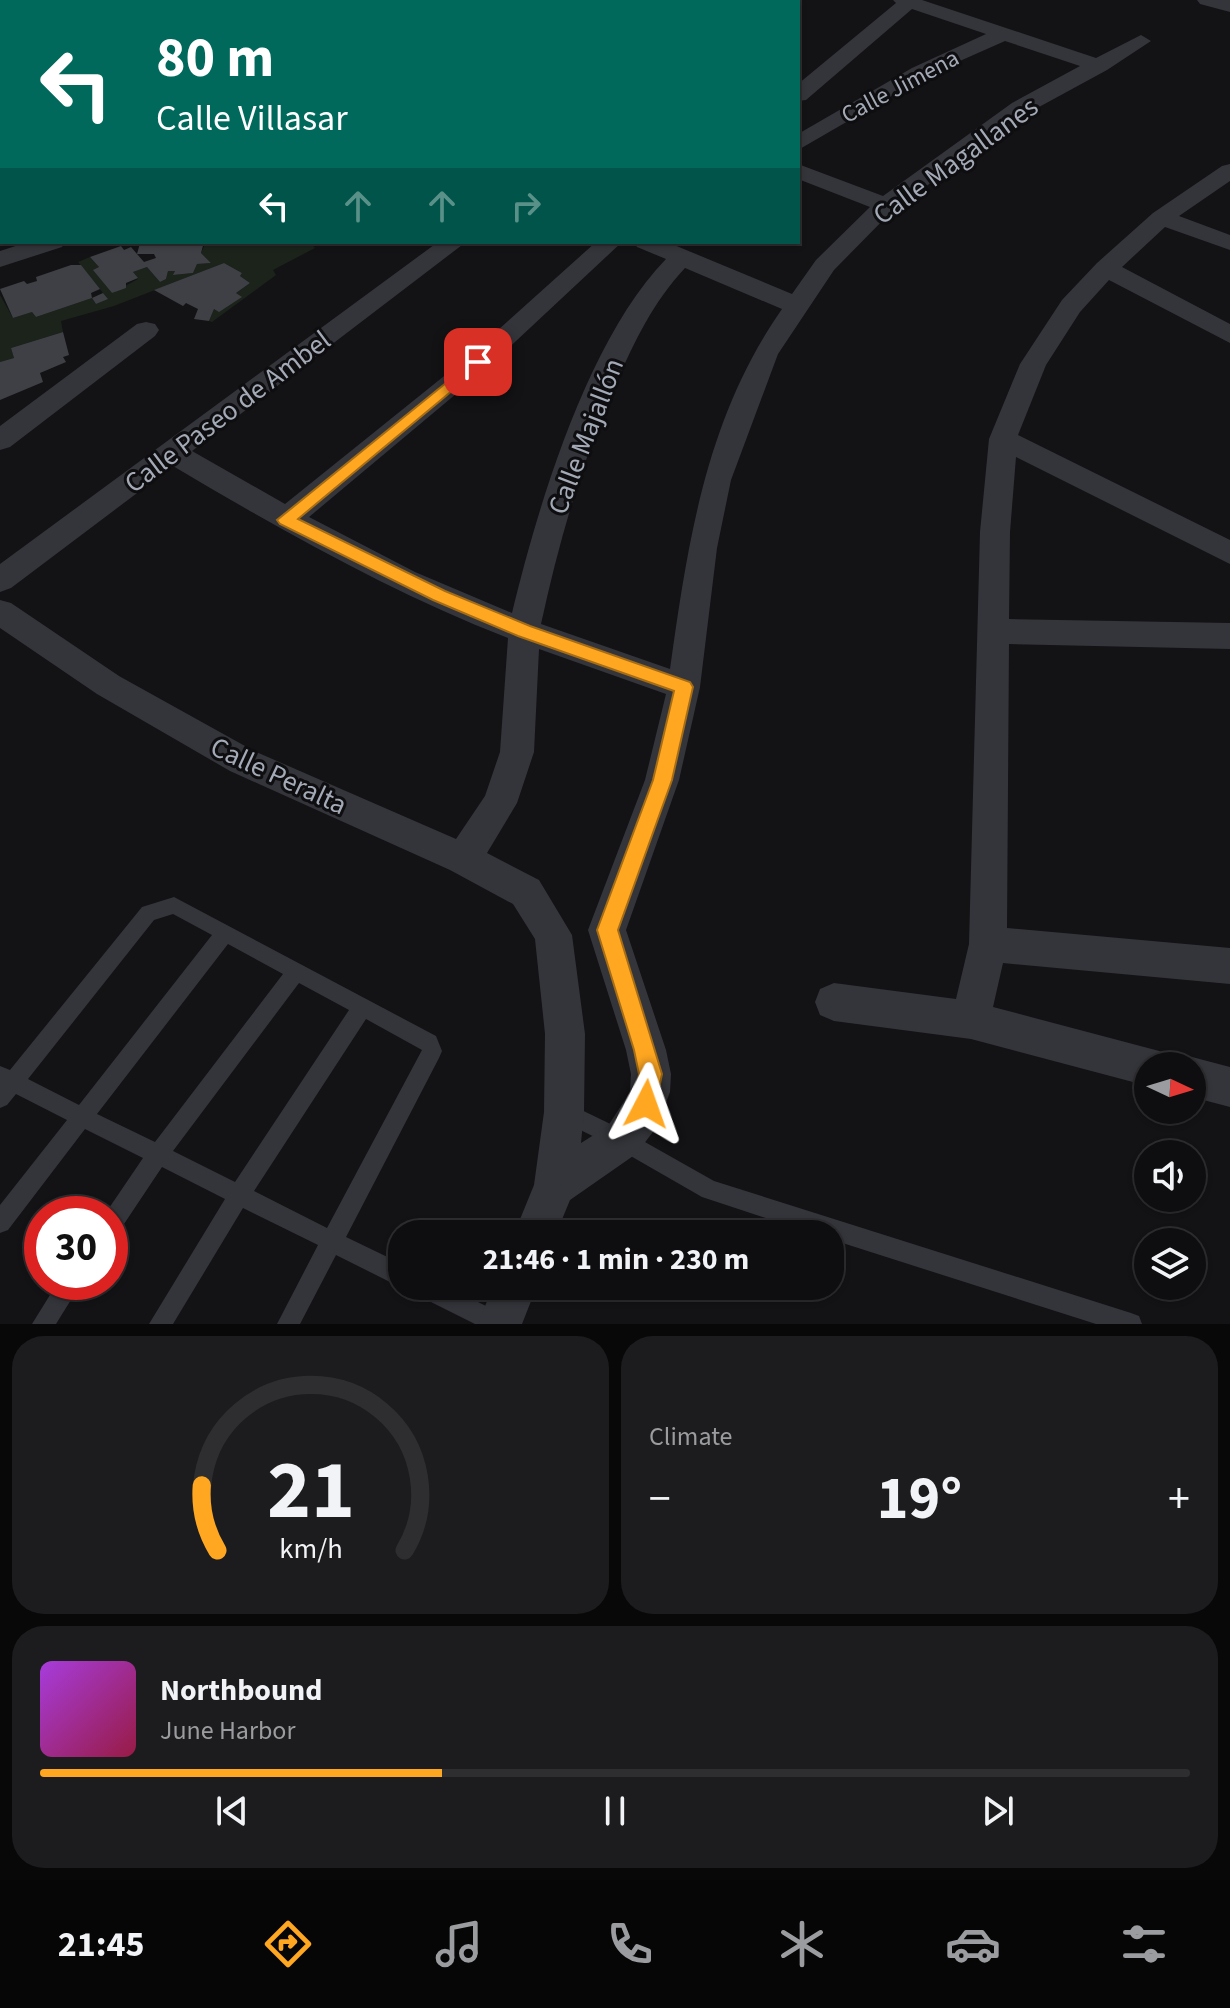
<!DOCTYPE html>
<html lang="en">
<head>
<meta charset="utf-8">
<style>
	:root { --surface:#0e0e10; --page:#1c1c1e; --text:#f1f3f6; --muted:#9b9c9f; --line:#2e2e30; --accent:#ffa721 }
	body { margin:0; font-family:"Source Sans 3",sans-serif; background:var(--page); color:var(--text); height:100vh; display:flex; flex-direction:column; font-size:30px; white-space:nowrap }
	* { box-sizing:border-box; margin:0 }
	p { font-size:26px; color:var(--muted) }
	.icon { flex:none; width:44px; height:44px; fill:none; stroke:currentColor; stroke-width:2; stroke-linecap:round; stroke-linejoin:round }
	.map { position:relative; height:1324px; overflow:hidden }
	.details { display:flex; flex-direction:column; gap:12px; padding:12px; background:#080809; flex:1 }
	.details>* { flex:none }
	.guide { position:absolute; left:0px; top:0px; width:800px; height:244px; box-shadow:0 2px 6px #0004,0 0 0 2px var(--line); background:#00695c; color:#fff; overflow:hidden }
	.needle { width:52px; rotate:94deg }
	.controls { position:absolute; left:1134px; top:1052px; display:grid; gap:16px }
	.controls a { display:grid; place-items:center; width:72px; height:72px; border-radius:50%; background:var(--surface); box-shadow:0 2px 6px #0004,0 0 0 2px var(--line); font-size:40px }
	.speed { position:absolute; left:24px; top:1196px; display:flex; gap:16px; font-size:40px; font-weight:700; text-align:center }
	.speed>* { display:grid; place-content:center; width:104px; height:104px; border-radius:50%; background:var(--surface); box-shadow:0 2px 6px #0004,0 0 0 2px var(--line); line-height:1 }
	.speed .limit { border:12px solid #d22; background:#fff; color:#111 }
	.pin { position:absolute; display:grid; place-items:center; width:68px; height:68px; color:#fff; margin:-34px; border-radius:16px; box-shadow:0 4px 12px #0006 }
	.me { position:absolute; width:88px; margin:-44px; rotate:4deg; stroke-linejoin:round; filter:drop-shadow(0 0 6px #0008) }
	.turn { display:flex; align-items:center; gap:28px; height:168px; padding:0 24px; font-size:36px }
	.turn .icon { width:104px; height:104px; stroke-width:2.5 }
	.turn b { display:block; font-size:56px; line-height:68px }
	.lanes { display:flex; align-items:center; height:76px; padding:0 24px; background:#0003; justify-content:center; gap:40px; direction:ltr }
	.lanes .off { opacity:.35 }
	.big { font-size:60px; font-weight:700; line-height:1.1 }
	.details .tile { flex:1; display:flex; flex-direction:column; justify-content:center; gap:12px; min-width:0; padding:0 28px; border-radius:32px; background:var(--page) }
	.details .dial { align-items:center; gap:0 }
	.dial svg { height:208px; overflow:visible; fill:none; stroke:var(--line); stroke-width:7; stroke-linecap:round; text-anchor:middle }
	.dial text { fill:var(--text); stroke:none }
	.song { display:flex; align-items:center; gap:24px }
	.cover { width:96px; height:96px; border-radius:12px; background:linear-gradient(135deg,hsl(280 70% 55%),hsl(340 70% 35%)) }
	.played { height:8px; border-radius:4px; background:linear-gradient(90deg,var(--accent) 35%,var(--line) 35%) }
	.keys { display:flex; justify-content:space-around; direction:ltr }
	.heat { display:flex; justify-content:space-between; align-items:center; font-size:44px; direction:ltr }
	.details .tiles { flex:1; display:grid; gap:12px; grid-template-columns:1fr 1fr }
	.tile:last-child { grid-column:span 2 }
	.trip { position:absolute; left:388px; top:1220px; width:456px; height:80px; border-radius:32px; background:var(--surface); box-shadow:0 2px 6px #0004,0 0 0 2px var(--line); font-weight:700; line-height:80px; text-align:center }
	.dock { display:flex; height:128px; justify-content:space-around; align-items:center; background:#060606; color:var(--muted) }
	.dock .icon { width:56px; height:56px }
	.dock .selected { color:var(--accent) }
	.dock b { font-size:36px; color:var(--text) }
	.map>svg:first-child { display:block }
	.green { fill:#1b231b }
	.building { fill:#3f4045 }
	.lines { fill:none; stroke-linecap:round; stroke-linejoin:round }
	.service { fill:#34353a; fill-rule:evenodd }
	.minor { fill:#34353a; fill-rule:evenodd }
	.route { fill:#ffa721; stroke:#a66d15; stroke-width:2 }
	.labels { text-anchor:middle; stroke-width:6; stroke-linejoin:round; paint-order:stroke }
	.far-street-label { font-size:24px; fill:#a3aab6; stroke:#0e0e10 }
	.street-label { font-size:28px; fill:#a3aab6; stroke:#0e0e10 }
</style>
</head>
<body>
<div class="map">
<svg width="1230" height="1324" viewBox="0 0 1230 1324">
	<rect width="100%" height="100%" fill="#131315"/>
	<path class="green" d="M 206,242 L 244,242 L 247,245 L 253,242 L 309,242 L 315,248 L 273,270 L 276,275 L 212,322 L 209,321 L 214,309 L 219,311 L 241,297 L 236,293 L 250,283 L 240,276 L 242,273 L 224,263 L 114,306 L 61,321 L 63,332 L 11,348 L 14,358 L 0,362 L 0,295 L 13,318 L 32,312 L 36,317 L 92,298 L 96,304 L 107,298 L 78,262 L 90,257 L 99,267 L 94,270 L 112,293 L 138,279 L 133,272 L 147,267 L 160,282 L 166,279 L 168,271 L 175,271 L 174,275 L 193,273 L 197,264 L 211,263 L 201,253 Z"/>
	<path class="building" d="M 204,242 L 201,253 L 211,263 L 197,264 L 193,273 L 173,275 L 175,271 L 168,271 L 166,279 L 160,282 L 147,267 L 133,272 L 138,278 L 126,283 L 126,288 L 112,293 L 93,270 L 99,267 L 90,257 L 121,246 L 124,250 L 131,247 L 137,254 L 144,262 L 156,258 L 154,254 L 137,254 L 140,243 Z
		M 224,263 L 242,273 L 240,276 L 250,283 L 236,293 L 242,297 L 219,312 L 214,309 L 209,321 L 194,319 L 198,309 L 186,303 L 183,306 L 154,290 Z
		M 71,265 L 81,265 L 100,289 L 91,293 L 92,298 L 103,293 L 108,299 L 96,304 L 92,298 L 36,317 L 32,312 L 13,318 L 0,289 L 24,281 L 27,284 L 37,281 L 36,277 Z
		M 63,332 L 69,355 L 63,357 L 66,362 L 40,373 L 43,382 L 0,400 L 0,362 L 14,358 L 11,348 Z"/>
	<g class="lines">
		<path class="service" d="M 174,897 L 436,1036 L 442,1051 L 439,1058 L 346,1237 L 402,1264 L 402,1286 L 404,1286 L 402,1287 L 394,1284 L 336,1255 L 300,1324 L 277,1324 L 318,1245 L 243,1208 L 173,1324 L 149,1324 L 225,1199 L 162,1167 L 118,1233 L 110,1236 L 110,1214 L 105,1214 L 143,1158 L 85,1129 L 8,1230 L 0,1233 L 0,1205 L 67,1120 L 16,1094 L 7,1105 L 0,1108 L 0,1066 L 10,1070 L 142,907 ZM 173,914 L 212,935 L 79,1105 L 28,1079 L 154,920 ZM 228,944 L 283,974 L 155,1142 L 97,1114 ZM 299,983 L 349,1010 L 235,1182 L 173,1151 ZM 366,1019 L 422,1050 L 327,1228 L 254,1191 Z
			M 565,1102 L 629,1133 L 714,1181 L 1131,1313 L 1139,1316 L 1142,1324 L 1096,1324 L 830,1239 L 830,1234 L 814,1234 L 702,1197 L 615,1147 L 558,1119 L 555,1112 L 558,1105 Z
			M 58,1282 L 82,1282 L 56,1324 L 32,1324 Z
			M 412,1286 L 446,1286 L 506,1316 L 509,1324 L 475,1324 L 415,1294 Z"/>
		<path class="minor" d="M 248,0 L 270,0 L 272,2 L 250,2 Z
			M 292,0 L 314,0 L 316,2 L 294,2 Z
			M 893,0 L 922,0 L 1096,58 L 1141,35 L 1151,41 L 1107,70 L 1028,113 L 893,210 L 834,270 L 778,354 L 731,480 L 717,548 L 700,687 L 679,780 L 626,930 L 666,1050 L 671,1074 L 670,1092 L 656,1128 L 636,1154 L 570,1200 L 556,1234 L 514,1234 L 534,1185 L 544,1112 L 545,1034 L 535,939 L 513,904 L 450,870 L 230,771 L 97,694 L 0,628 L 0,600 L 11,603 L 119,676 L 254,751 L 456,839 L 485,796 L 500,752 L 508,638 C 390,592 281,530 173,466 L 11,588 L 0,592 L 0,564 L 438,242 L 466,242 L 192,451 L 285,504 L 469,356 L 596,242 L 622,242 L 487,368 L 309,517 L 415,572 L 512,613 C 538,505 588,339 666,259 L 637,247 L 634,242 L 667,242 L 792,294 L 816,260 L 870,207 L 798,179 L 798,164 L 883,196 L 1012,103 L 1080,66 L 1005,41 L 926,76 L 798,150 L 798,134 L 912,68 L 986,34 L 912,9 L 806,100 L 798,101 L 798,84 L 896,3 ZM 685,268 L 782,309 C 706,418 688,541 670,669 L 541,624 C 559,541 582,461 616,383 C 635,341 653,302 685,268 ZM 539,649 L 666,694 L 645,780 L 588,930 L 626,1050 L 631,1074 L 630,1092 L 608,1126 L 581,1143 L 584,1112 L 585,1034 L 572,935 L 539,880 L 487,853 L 517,803 L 534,752 Z
			M 1197,0 L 1230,0 L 1230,12 L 1200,4 Z
			M 2,113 L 2,127 L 0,128 L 0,114 Z
			M 1230,164 L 1230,181 L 1179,216 L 1230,235 L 1230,250 L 1165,227 L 1122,267 L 1230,324 L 1230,343 L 1109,280 L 1080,312 L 1046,365 L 1018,435 L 1230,540 L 1230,564 L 1016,457 L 1010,532 L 1009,619 L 1230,623 L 1230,649 L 1009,644 L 1007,928 L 1230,948 L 1230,984 L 1003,963 L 993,1007 L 1163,1052 L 1169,1066 L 1148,1066 L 1148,1086 L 971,1039 L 834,1021 L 820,1015 L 815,1002 L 820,989 L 834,983 L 956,999 L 969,944 L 980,532 L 989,439 L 1020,364 L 1062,300 L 1097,263 L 1153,213 L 1222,166 Z
			M 28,242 L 65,242 L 62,247 L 0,267 L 0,251 Z
			M 146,322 L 155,324 L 159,330 L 155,336 L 10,447 L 0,450 L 0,426 L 137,324 Z
			M 1192,1057 L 1230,1067 L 1230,1107 L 1192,1097 L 1192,1066 L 1177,1066 Z
			M 493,1286 L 537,1286 L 522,1324 L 478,1324 Z"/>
	</g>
	<path class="route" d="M 478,357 L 485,362 L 483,365 L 298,519 L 445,591 L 530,626 L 690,682 L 693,687 L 672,780 L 618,930 L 662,1074 L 654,1112 L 646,1116 L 638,1112 L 635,1104 L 639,1074 L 634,1050 L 597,930 L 653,780 L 674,691 L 518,636 L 433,600 L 280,524 L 277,520 Z"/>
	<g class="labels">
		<g class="far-street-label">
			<text transform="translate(900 86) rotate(-28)" y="8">Calle Jimena</text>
		</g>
		<g class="street-label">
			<text transform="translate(955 160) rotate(-36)" y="10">Calle Magallanes</text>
			<text transform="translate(227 411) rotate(-37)" y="10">Calle Paseo de Ambel</text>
			<text transform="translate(585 436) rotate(-69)" y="10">Calle Majallón</text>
			<text transform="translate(279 775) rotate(25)" y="10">Calle Peralta</text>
		</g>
	</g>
</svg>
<div class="controls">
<a><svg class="needle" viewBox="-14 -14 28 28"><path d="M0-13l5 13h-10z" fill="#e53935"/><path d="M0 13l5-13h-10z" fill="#9b9c9f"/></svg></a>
<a><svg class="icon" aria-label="sound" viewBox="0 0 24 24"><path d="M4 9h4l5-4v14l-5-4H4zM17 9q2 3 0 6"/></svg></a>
<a><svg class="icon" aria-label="layers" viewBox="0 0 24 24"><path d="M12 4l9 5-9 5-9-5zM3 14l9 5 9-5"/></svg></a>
</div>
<div class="speed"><div class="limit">30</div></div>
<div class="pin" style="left:478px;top:362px;background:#d93025"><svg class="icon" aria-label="arrive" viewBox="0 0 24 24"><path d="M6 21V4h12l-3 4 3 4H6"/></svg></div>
<svg class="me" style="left:646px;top:1104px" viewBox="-20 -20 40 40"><path d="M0-17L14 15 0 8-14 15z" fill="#ffa721" stroke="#fff" stroke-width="4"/></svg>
<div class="trip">21:46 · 1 min · 230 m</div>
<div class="guide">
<div class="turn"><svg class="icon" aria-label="left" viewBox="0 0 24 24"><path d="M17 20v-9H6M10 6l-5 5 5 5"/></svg><div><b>80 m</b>Calle Villasar</div></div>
<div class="lanes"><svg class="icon" aria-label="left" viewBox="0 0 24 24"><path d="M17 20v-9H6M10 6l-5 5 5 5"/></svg><svg class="icon off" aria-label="ahead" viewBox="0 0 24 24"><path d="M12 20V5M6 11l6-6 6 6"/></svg><svg class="icon off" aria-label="ahead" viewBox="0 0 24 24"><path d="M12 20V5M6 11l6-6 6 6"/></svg><svg class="icon off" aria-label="right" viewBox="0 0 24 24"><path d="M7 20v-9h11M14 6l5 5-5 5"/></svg></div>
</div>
</div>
<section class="details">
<div class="tiles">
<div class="tile dial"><svg viewBox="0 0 100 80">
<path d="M14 69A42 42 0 1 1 86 69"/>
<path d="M14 69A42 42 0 0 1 8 44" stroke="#ffa721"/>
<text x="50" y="56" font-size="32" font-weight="700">21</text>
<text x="50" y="72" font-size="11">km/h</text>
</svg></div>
<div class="tile"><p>Climate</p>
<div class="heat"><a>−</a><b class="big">19°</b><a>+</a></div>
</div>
<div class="tile">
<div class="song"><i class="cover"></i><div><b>Northbound</b><p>June Harbor</p></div></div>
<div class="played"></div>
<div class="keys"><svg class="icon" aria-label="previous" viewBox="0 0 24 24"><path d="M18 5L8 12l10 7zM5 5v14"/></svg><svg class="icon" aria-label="pause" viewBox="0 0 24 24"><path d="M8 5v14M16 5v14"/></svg><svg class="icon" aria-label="next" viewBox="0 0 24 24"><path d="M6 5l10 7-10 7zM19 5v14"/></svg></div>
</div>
</div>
</section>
<nav class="dock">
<b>21:45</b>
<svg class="icon selected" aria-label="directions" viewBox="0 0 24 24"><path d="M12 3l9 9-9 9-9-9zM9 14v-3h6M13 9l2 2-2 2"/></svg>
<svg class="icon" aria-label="music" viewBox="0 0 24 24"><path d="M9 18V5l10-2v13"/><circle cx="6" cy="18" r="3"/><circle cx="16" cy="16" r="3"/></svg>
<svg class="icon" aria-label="phone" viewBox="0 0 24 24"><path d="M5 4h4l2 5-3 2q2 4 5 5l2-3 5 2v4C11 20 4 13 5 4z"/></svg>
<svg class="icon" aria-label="climate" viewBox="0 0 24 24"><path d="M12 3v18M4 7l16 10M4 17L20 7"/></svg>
<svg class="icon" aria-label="car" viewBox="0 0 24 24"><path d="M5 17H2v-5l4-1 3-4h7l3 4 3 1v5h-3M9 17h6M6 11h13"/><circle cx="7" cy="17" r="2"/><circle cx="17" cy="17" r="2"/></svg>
<svg class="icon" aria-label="filters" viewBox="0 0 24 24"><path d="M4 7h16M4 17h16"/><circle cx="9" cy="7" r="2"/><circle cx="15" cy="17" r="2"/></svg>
</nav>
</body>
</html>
